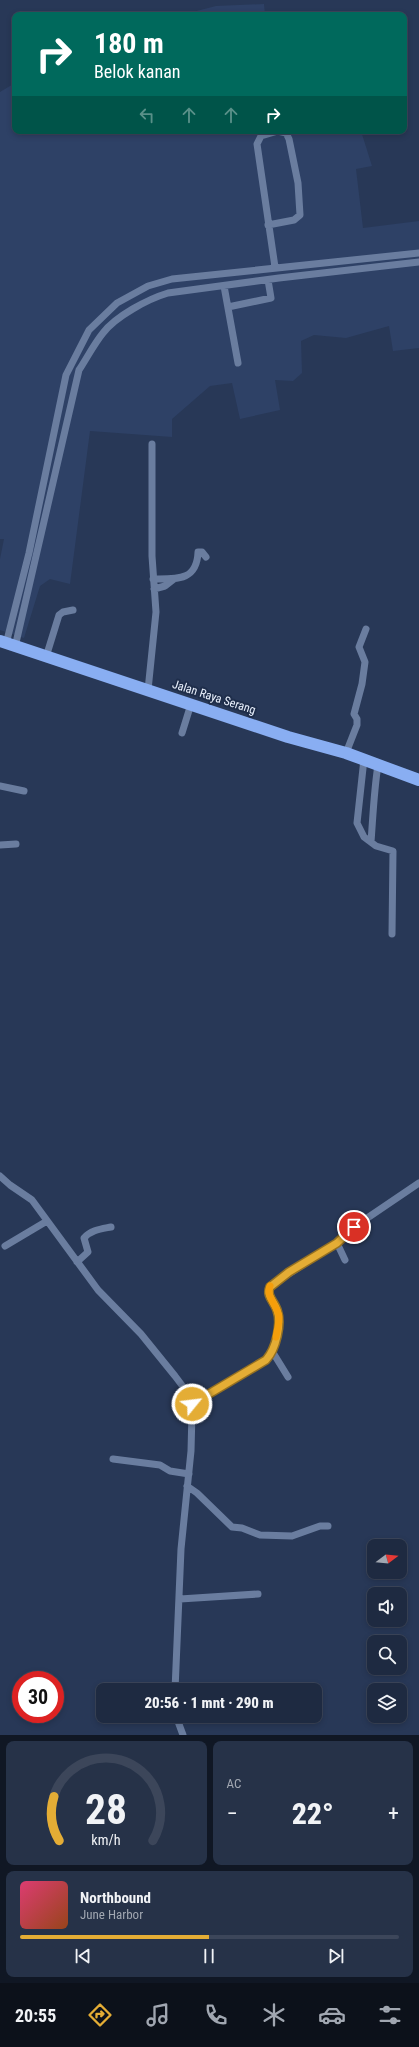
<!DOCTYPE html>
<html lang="id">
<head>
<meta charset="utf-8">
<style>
	:root { --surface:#1e2a41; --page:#263248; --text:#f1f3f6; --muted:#a1a7b1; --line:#3c465a; --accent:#e4ad35 }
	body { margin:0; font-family:"Roboto Condensed",sans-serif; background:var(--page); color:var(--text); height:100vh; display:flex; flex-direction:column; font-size:15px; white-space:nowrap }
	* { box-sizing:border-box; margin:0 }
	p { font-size:13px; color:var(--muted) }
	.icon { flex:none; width:22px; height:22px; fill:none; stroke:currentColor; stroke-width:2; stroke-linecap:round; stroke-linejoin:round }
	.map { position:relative; height:1735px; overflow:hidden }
	.sheet { display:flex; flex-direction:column; gap:6px; padding:6px; background:#101724; flex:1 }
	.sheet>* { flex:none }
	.hud { position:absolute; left:12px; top:12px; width:395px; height:122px; border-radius:8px; box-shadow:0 2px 6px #0003,0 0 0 1px var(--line); background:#00695c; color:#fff; overflow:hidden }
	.needle { width:26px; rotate:74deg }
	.tools { position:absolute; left:367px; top:1539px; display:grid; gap:8px }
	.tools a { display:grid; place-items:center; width:40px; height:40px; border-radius:8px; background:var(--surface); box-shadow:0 2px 6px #0003,0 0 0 1px var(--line); font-size:20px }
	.speed { position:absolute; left:12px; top:1671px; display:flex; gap:8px; font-size:20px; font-weight:700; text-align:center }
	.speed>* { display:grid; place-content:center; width:52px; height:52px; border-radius:50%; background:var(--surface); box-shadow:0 2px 6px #0003,0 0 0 1px var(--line); line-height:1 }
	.speed .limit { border:6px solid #d22; background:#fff; color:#111 }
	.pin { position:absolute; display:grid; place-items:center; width:34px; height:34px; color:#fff; margin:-17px; border:2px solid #fff; border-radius:50%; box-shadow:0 1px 4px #0007 }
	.me { position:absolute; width:44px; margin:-22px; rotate:61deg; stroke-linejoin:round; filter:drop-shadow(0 0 3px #0008) }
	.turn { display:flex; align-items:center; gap:14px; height:84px; padding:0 16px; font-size:18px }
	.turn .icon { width:52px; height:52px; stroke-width:2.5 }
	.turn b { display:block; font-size:28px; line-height:34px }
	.lanes { display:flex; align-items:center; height:38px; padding:0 16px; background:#0003; justify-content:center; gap:20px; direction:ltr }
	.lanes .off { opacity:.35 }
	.big { font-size:30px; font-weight:800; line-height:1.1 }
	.sheet .widget { flex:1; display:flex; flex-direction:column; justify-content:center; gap:6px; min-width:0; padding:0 14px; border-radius:8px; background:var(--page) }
	.sheet .dial { align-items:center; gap:0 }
	.dial svg { height:104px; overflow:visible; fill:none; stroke:var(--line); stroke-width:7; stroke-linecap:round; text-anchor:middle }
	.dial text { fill:var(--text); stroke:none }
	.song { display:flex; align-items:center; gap:12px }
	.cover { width:48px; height:48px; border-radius:6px; background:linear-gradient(135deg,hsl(340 70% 55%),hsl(20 70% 35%)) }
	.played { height:4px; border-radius:2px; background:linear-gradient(90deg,var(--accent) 50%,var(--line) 50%) }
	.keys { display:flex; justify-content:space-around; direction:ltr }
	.heat { display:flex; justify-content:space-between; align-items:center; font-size:22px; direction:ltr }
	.sheet .tiles { flex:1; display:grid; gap:6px; grid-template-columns:1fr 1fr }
	.widget:last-child { grid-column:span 2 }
	.trip { position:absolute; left:96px; top:1683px; width:226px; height:40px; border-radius:8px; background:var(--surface); box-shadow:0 2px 6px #0003,0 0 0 1px var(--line); font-weight:800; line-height:40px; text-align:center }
	.menu { display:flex; height:64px; justify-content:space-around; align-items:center; background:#0c111a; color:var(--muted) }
	.menu .icon { width:28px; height:28px }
	.menu .selected { color:var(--accent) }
	.menu b { font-size:18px; color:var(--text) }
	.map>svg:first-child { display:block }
	.built { fill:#2e4166 }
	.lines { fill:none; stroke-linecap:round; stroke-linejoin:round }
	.street { stroke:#6a7d9f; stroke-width:7 }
	.highway { stroke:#89aef2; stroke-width:12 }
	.route-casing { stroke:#947022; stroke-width:10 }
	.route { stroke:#e4ad35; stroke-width:7 }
	.slow { stroke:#f59e0b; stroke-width:7 }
	.labels { text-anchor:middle; stroke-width:4; stroke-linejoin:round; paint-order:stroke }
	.street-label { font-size:12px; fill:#eaf1fd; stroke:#1f2e4b }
</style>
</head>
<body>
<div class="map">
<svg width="419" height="1735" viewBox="0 0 419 1735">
	<rect width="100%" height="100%" fill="#283857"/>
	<path class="built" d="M 264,4 L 265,15 L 181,15 L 216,6 Z
		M 15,83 L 15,131 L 361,131 L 372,166 L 356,169 L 363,228 L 419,221 L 419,348 L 393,351 L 389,326 L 346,338 L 314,335 L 301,341 L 302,373 L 293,381 L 275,380 L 280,410 L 240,419 L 232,383 L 210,386 L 172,419 L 172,437 L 90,431 L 70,584 L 50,579 L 40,586 L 24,638 L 0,630 L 0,559 L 4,539 L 0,539 L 0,92 Z"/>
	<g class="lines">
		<path class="street" d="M 268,225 L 294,220 L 300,215 L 298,183 L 289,139 L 286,133 L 278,131 L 261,136 L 257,144 L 275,267
			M 224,286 L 238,363
			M 228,307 L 271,298 L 268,280
			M 153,579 C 177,579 197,581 198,552 L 202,552 L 206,557
			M 154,589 L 165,586 L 174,579
			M 6,644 L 29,553 L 66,375 L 89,330 L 117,303 L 148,286 L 172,279 L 419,253
			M 15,647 L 79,370 C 87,358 94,344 103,333 C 116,316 148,299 168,293 L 279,278 L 419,262
			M 46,657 L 59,615 L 63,612 L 73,610
			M 148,690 L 156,612 L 152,556 L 152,444
			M 182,733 L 191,704
			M 346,753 L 357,725 L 357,719 L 354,714 L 362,684 L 365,662 L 359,647 L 366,629
			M 364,759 L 357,823 L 364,837 L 376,846 L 393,851 L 392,934
			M 0,786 L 24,791
			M 371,842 C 373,816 374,790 378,765
			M 0,845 L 16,844
			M 0,1176 L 10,1185 L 32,1200 L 98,1290 L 141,1334 L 175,1376 L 190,1396 L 192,1412 L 191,1451 L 181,1549 L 175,1690
			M 337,1243 L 345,1260
			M 5,1246 L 47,1221
			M 77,1262 L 88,1252 L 84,1238 C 91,1230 101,1229 111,1227
			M 272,1351 L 288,1377
			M 192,1404 L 261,1363 C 275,1354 282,1325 277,1309 C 275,1303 269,1298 269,1292 C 268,1288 270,1286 273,1284 L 337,1243 L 354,1227 L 419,1183
			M 113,1459 L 160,1465 L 170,1471 L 189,1474
			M 187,1486 L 197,1493 L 232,1527 L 242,1528 L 260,1535 L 292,1536 L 320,1526 L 328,1526
			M 180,1599 L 258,1594
			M 176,1716 L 183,1735"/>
		<path class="highway" d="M 0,641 L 288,737 L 346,753 L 419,780"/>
	</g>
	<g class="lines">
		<g class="route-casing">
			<path id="route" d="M 192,1404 L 266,1360 C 276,1349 282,1324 277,1310 C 274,1301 266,1296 270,1287 L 289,1272 L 337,1243 L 354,1227"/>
		</g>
		<use href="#route" class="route"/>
		<path class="slow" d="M 270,1286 C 265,1296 278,1306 279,1317 C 279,1324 277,1331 276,1337"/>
	</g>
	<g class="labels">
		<g class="street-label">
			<text transform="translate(214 697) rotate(18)" y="4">Jalan Raya Serang</text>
		</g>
	</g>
</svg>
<div class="tools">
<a><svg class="needle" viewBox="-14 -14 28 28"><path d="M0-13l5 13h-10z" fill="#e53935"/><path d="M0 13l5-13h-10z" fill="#a1a7b1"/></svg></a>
<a><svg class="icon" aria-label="sound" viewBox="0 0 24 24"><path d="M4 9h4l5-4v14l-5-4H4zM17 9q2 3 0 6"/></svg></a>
<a><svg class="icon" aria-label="search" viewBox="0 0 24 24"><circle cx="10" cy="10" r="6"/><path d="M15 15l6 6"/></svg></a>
<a><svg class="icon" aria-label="layers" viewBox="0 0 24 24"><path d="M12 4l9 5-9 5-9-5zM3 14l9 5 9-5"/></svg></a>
</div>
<div class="speed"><div class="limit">30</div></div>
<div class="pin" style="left:354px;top:1227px;background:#d93025"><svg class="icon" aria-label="arrive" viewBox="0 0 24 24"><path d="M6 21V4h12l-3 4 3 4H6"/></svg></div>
<svg class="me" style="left:192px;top:1404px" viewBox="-20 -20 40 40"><circle r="17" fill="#e4ad35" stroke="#fff" stroke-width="3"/><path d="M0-11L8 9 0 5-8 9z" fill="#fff"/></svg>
<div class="trip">20:56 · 1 mnt · 290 m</div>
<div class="hud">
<div class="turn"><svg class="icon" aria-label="right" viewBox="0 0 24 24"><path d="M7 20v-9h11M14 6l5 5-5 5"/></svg><div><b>180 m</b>Belok kanan</div></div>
<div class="lanes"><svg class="icon off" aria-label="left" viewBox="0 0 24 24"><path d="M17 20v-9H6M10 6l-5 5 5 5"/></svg><svg class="icon off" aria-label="ahead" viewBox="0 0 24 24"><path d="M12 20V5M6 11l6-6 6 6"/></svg><svg class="icon off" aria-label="ahead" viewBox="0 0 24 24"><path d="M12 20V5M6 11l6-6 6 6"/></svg><svg class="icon" aria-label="right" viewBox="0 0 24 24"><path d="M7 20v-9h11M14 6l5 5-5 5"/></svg></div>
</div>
</div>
<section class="sheet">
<div class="tiles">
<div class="widget dial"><svg viewBox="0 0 100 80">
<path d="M14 69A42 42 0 1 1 86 69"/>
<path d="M14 69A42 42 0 0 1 10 35" stroke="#e4ad35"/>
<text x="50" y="56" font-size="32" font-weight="700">28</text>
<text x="50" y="72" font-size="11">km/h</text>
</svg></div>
<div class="widget"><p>AC</p>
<div class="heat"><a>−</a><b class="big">22°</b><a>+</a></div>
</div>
<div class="widget">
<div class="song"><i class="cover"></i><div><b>Northbound</b><p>June Harbor</p></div></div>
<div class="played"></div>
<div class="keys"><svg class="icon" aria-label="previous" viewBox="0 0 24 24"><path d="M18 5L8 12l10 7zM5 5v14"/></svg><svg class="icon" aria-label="pause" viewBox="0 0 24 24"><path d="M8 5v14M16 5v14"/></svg><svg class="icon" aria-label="next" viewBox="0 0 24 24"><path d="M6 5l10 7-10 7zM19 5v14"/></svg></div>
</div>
</div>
</section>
<nav class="menu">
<b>20:55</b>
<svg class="icon selected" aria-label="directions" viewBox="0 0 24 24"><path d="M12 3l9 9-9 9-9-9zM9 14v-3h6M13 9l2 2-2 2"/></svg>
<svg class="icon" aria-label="music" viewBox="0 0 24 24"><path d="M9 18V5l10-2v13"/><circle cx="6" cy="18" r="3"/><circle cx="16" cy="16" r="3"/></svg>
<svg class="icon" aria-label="phone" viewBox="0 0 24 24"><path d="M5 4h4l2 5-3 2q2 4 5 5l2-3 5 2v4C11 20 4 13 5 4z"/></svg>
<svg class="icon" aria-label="climate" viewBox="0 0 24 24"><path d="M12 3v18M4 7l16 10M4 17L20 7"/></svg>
<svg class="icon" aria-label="car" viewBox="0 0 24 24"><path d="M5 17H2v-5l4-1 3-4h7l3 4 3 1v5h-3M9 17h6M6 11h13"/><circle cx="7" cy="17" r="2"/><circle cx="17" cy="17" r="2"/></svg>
<svg class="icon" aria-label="filters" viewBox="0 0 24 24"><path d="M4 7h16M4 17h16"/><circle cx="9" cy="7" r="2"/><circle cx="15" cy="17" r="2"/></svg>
</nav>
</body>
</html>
